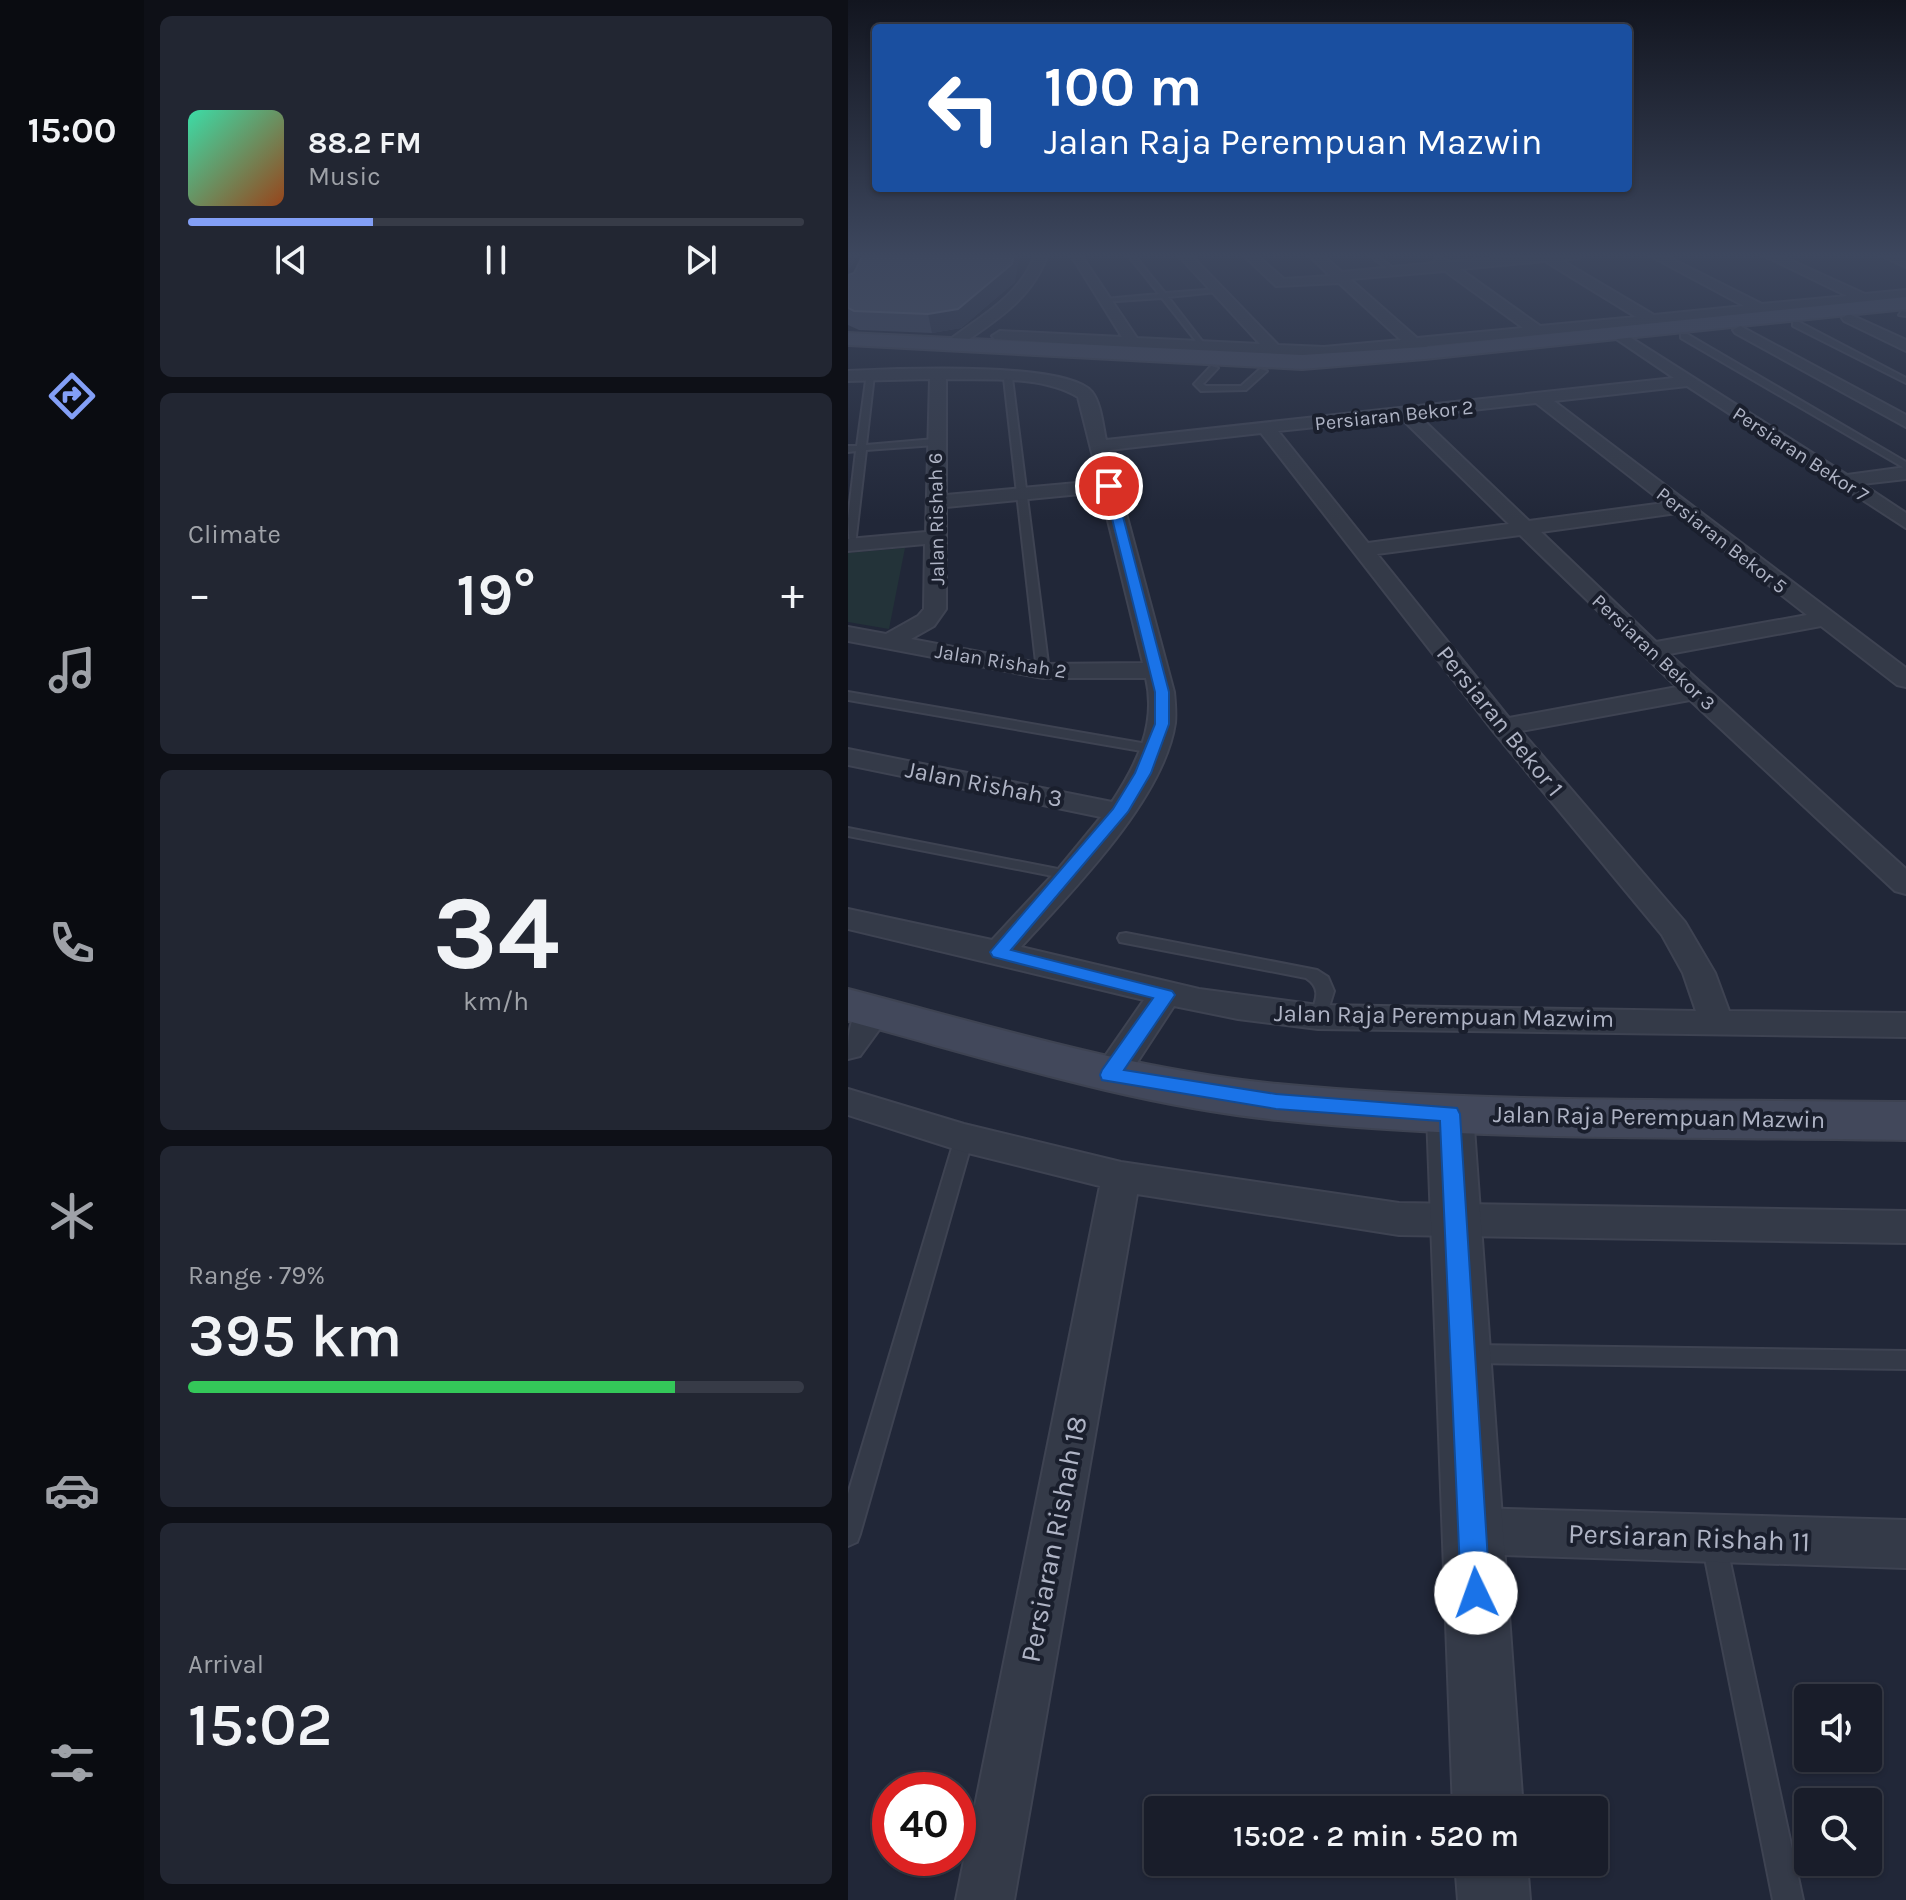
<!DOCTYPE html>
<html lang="en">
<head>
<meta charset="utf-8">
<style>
	:root { --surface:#191d2a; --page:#222632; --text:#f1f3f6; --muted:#9fa2a8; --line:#373b47; --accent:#839ff6 }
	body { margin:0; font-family:Karla,sans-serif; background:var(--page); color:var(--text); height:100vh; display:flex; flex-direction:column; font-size:30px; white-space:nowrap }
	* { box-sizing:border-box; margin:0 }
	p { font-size:26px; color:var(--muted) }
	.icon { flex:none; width:44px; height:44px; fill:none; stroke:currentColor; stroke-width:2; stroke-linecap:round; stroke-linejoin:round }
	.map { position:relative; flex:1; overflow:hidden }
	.drawer { display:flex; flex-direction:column; gap:16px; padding:16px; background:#0e1017; width:704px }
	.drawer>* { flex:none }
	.banner { position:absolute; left:24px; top:24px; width:760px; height:168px; border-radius:8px; box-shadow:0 2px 6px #0004,0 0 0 2px var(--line); background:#1a4fa0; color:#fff; overflow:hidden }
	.fabs { position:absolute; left:946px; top:1684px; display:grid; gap:16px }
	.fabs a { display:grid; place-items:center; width:88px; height:88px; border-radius:8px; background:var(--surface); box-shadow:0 2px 6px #0004,0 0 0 2px var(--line); font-size:40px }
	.speed { position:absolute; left:24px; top:1772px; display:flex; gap:16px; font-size:40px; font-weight:700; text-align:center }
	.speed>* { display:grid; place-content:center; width:104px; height:104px; border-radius:50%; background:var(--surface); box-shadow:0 2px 6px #0004,0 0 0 2px var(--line); line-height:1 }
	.speed .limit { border:12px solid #d22; background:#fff; color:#111 }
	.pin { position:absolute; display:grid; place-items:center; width:68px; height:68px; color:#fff; margin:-34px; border:4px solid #fff; border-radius:50%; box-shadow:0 2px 8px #0007 }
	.me { position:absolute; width:88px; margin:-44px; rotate:357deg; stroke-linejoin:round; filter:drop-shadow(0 0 6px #0008) }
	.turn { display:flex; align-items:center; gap:28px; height:168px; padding:0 40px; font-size:36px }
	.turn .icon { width:104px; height:104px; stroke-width:2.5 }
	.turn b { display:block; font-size:56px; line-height:68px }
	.big { font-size:60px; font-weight:600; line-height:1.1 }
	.drawer .card { flex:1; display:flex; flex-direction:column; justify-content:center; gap:12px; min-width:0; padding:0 28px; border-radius:12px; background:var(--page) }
	.drawer .dial { align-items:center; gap:0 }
	.dial b { font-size:104px; line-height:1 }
	.song { display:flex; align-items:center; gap:24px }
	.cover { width:96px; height:96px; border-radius:12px; background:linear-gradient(135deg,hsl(160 70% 55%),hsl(20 70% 35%)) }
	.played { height:8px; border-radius:4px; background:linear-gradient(90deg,var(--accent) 30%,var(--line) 30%) }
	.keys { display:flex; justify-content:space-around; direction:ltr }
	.heat { display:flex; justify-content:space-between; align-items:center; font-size:44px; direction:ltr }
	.charge { height:12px; border-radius:6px; background:linear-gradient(90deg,#34c759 79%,var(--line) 0) }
	.trip { position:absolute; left:296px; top:1796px; width:464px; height:80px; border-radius:8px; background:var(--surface); box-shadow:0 2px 6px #0004,0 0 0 2px var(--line); font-weight:600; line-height:80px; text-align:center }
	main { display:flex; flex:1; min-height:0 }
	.tab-bar { display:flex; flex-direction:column; width:144px; justify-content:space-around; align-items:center; background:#0a0c11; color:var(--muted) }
	.tab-bar .icon { width:56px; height:56px }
	.tab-bar .active { color:var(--accent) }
	.tab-bar b { font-size:36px; color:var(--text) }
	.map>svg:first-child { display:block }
	.green { fill:#233339 }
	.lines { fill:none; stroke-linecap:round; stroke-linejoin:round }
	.service-casing { stroke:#3e4352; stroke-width:4 }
	.minor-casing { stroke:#3e4352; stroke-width:4 }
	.tertiary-casing { stroke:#3e4352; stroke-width:4 }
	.secondary-casing { stroke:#3e4352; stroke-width:4 }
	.service { fill:#343a48; fill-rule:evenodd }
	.minor { fill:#343a48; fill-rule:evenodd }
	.tertiary { fill:#343a48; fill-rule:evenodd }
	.secondary { fill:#42485b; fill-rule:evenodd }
	.wall { fill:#3c4357 }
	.shaded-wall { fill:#2c3346 }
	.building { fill:#485063; stroke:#585f72; stroke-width:2 }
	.route { fill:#1a73e8; stroke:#114b97; stroke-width:2 }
	.labels { text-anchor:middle; stroke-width:8; stroke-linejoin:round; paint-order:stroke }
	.far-street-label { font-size:20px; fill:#afb4c5; stroke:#1a1f2d }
	.street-label { font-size:24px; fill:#afb4c5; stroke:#1a1f2d }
	.near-street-label { font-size:28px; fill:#afb4c5; stroke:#1a1f2d }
</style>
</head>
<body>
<main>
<nav class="tab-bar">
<b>15:00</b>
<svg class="icon active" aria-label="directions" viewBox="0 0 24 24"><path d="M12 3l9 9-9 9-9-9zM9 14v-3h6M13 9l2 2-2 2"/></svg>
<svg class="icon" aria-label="music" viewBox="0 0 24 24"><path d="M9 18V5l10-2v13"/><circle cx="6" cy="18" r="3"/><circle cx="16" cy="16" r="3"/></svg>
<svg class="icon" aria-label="phone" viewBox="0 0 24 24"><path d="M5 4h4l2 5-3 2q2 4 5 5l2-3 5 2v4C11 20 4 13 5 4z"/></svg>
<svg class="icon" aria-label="climate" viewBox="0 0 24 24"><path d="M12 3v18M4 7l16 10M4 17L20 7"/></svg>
<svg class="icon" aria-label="car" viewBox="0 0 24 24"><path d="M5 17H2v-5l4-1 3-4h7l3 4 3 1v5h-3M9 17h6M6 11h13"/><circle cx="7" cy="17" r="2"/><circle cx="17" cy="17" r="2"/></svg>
<svg class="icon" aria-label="filters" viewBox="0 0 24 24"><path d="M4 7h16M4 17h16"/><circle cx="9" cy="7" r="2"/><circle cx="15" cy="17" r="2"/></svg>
</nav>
<section class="drawer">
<div class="card">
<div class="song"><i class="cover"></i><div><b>88.2 FM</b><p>Music</p></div></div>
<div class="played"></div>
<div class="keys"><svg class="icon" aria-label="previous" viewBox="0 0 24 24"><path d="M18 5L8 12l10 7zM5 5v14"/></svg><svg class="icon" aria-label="pause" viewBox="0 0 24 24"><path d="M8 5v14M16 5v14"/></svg><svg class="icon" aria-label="next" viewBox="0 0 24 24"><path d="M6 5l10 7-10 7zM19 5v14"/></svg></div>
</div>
<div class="card"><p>Climate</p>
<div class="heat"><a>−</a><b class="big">19°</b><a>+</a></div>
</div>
<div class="card dial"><b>34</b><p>km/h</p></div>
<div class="card"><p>Range · 79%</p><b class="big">395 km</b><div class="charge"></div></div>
<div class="card"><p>Arrival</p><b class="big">15:02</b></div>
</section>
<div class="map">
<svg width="1058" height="1900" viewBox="0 0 1058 1900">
	<rect width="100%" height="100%" fill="#212738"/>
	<path class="green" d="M 57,548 L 41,629 L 0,622 L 0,553 Z"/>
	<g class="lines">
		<g class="service-casing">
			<path id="service" d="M 280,255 L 286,255 L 317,293 L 371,289 L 369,292 L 320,297 L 361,350 L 355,350 L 314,298 L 255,302 L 257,299 L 311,294 Z
				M 521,255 L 528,255 L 549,271 L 544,272 Z
				M 1054,311 L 1058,312 L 1058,316 L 1051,315 Z
				M 945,322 L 951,322 L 1058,378 L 1058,383 L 945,326 Z
				M 833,334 L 839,334 L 1058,462 L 1058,469 L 833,338 Z
				M 363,366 L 370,368 L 355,384 L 358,386 L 393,386 L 412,369 L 419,371 L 398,390 L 353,391 L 346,384 Z
				M 19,373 L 26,375 L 18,445 L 87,439 L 91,442 L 87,445 L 18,450 L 7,545 L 2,548 L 0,519 L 8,451 L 0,452 L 0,446 L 9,446 Z
				M 160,376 L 164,378 L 201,671 L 195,675 L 189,671 L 156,378 Z
				M 0,692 L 305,745 L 312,749 L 305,753 L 0,700 Z
				M 0,828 L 220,871 L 227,875 L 220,879 L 0,836 Z
				M 278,933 L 469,970 L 480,977 L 486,991 L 478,1017 L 470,1023 L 462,1017 C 467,1001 475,989 458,978 L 272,942 L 270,938 L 272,934 Z
				M 116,1131 L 123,1133 L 125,1138 L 12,1534 L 9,1542 L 0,1546 L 0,1494 L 107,1138 L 109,1133 Z
				M 623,1345 L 1058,1351 L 1058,1369 L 623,1363 L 615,1361 L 612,1354 L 615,1347 Z
				M 866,1531 L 875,1535 L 878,1543 L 955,1900 L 925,1900 L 854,1543 L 857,1535 Z"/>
		</g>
		<g class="minor-casing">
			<path id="minor" d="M 187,255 L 199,255 C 185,299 146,321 110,347 L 100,347 L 100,341 C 133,316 172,296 187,255 Z
				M 223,255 L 233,255 L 289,338 L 412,344 L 330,255 L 343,255 L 430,345 L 476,347 L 553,340 L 491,283 L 428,286 L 395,255 L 408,255 L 436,279 L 482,276 L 461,255 L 474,255 L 494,272 L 587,263 L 587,258 L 592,257 L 602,262 L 687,255 L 732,255 L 731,258 L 713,260 L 806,315 L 896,306 L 801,255 L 816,255 L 914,304 L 999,296 L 915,255 L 931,255 L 1017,294 L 1058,290 L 1058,298 L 924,312 L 917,315 L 910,313 L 579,346 L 585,353 L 577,358 L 562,348 L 476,357 L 428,357 L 147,339 L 144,336 L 152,331 L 274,337 ZM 697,261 L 788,317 L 692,326 L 612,269 ZM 597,271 L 675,328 L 569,338 L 502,279 Z
				M 1032,255 L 1048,255 L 1058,258 L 1058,267 Z
				M 1001,314 L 1058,340 L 1058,351 L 996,321 L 994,318 Z
				M 892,326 L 1058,415 L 1058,427 L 887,333 L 885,330 Z
				M 769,329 L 999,475 L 1058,467 L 1058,479 L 1014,484 L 1058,513 L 1058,528 L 839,386 L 706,401 L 1058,668 L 1058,687 L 1049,685 L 973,626 L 821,654 L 1058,869 L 1058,894 L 1047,891 L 842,700 L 673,731 L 837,922 L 867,973 L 881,1011 L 1058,1013 L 1058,1037 L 470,1029 L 390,1019 L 326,1006 L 275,1084 L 262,1088 L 249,1084 L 244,1075 L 296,1000 L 0,929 L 0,909 L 144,940 L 211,868 L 253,817 L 0,765 L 0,749 L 264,802 C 289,764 309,724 298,678 L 195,678 L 0,641 L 0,627 L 38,634 L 70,616 L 76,609 L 77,544 L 0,551 L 0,539 L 78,532 L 82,379 L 0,381 L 0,371 C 43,369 218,361 244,392 C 253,403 255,427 258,440 L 826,378 L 764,336 L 764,330 ZM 98,379 C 139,380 194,375 230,397 L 251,481 L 98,495 ZM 688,403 L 816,503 L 681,521 L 571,416 ZM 553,418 L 661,524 L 520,543 L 430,431 ZM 413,433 L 646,732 L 814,935 L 835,973 L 848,1011 L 470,1005 L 351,989 L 173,947 C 224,891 316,799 327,723 C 328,713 327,702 326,692 L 261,450 ZM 253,492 L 295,663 L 195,664 L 63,639 L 86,626 L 98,609 L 98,507 ZM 829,513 L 959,615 L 808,642 L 693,532 ZM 672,535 L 829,687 L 661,718 L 529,554 Z
				M 27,1001 L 39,1004 L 44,1012 L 12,1056 L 0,1059 C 0,1034 0,1009 27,1001 Z
				M 0,1089 L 116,1124 L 273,1162 L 551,1203 L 1058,1211 L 1058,1243 L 551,1235 L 289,1194 L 166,1900 L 108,1900 L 252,1186 L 116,1152 L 0,1115 Z
				M 624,1508 L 1058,1520 L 1058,1568 L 624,1554 L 607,1547 L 600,1531 L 607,1515 Z"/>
		</g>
		<g class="tertiary-casing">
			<path id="tertiary" d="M 602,1097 L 618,1102 L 625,1114 L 675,1810 L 605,1810 L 579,1114 L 586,1102 Z
				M 607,1862 L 679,1862 L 682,1900 L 610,1900 Z"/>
		</g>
		<g class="secondary-casing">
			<path id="secondary" d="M 1058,297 L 1058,309 L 577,359 L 454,369 L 0,345 L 0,333 L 454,355 L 577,347 Z
				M 0,989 C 142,1026 284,1070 430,1084 C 638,1104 849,1099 1058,1102 L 1058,1140 C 849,1136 637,1142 430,1120 C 283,1105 142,1059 0,1021 Z"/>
		</g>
		<use href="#service" class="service"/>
		<use href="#minor" class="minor"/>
		<use href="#tertiary" class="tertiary"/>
		<use href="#secondary" class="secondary"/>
	</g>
	<path class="wall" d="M 0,275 L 167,282 L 113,328 L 84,333 L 11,330 L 0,325 Z"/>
	<path class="shaded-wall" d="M 0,255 L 11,255 L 0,272 Z
		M 166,255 L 172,255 L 167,282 L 113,328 L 84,333 L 80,314 Z"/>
	<path class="building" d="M 15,255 L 166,255 L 164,264 L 110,309 L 80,314 L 6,311 L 0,308 L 0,275 L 6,273 Z"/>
	<linearGradient id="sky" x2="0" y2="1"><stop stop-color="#12151f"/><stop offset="0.49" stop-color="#3d475e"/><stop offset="1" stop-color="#3d475e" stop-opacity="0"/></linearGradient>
	<rect width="1058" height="521" fill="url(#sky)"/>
	<path class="route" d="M 261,483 L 267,486 L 321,692 L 321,724 L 303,773 L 280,812 L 163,950 L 324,991 L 327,995 L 276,1070 L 428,1094 L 609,1108 L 612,1114 L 642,1593 L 638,1603 L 628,1608 L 618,1603 L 613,1593 L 592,1121 L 428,1109 L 254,1080 L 252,1075 L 254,1070 L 305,998 L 145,957 L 142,952 L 265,809 L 287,773 L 307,724 L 307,692 L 256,486 Z"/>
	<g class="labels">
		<g class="far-street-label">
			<text transform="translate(546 415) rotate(-6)" y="7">Persiaran Bekor 2</text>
			<text transform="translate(953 454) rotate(33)" y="7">Persiaran Bekor 7</text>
			<text transform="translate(88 519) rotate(-91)" y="7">Jalan Rishah 6</text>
			<text transform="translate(874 540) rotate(38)" y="7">Persiaran Bekor 5</text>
			<text transform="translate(806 652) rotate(43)" y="7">Persiaran Bekor 3</text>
			<text transform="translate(153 661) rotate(9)" y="7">Jalan Rishah 2</text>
		</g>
		<g class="street-label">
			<text transform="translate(652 721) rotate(51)" y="8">Persiaran Bekor 1</text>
			<text transform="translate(136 784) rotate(11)" y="8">Jalan Rishah 3</text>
			<text transform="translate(596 1016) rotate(1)" y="8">Jalan Raja Perempuan Mazwim</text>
			<text transform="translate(811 1117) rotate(1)" y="8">Jalan Raja Perempuan Mazwin</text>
		</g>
		<g class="near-street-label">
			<text transform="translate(841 1537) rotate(2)" y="10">Persiaran Rishah 11</text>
			<text transform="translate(205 1539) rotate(-79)" y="10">Persiaran Rishah 18</text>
		</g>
	</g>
</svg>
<div class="fabs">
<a><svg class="icon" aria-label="sound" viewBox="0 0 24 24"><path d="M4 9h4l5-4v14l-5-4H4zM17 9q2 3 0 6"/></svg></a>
<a><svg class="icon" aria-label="search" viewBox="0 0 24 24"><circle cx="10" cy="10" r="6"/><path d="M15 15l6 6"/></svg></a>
</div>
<div class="speed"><div class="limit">40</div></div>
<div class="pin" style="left:261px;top:486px;background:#d93025"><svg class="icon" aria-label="arrive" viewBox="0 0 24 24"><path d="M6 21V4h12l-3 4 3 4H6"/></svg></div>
<svg class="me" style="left:628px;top:1593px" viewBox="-20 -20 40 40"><circle r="19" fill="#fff"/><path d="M0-13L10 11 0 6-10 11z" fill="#1a73e8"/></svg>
<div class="trip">15:02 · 2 min · 520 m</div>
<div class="banner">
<div class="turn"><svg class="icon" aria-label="left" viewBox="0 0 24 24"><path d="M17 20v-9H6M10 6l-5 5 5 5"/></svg><div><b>100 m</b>Jalan Raja Perempuan Mazwin</div></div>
</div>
</div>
</main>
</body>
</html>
